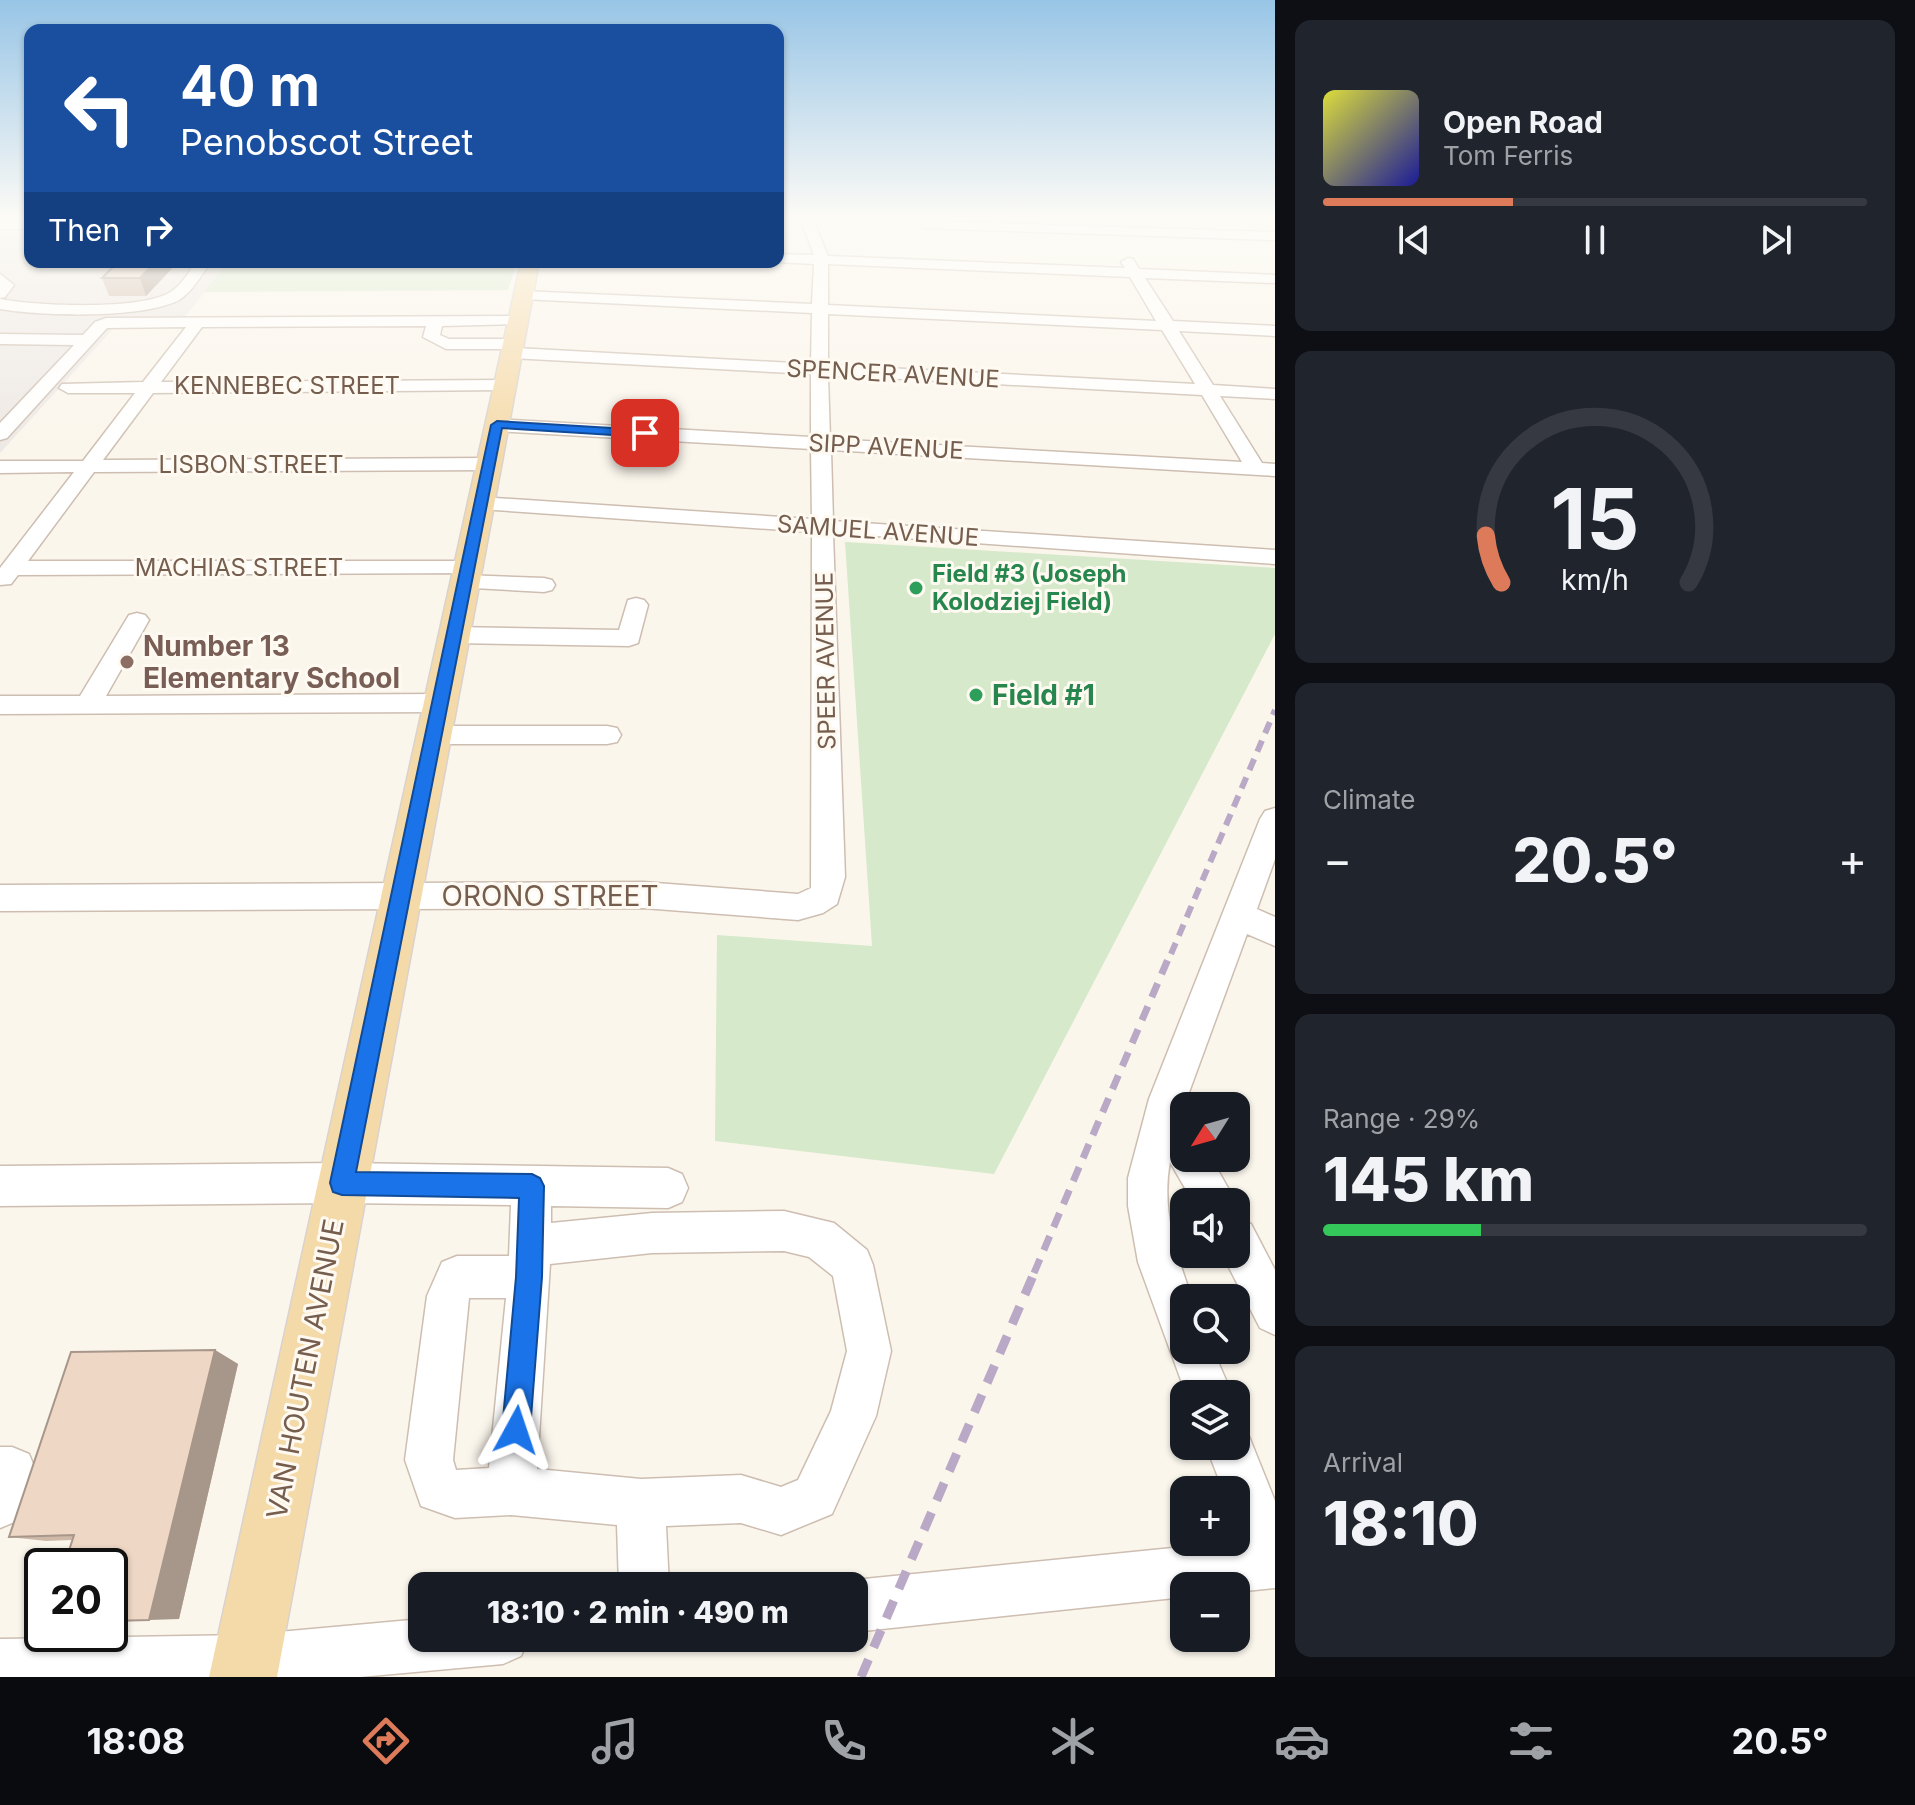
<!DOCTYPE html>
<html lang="en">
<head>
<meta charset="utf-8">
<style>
	:root { --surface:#171b24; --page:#20242c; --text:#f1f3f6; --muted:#9ea1a6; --line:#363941; --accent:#dc7a5a }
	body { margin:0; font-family:Inter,sans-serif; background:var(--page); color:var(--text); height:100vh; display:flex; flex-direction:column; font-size:30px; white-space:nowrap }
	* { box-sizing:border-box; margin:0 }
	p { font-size:26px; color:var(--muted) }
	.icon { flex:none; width:44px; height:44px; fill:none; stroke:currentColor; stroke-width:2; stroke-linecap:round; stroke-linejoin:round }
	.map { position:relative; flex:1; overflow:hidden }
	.sheet { display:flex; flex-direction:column; gap:20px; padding:20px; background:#0d0f14; width:640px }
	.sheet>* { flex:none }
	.top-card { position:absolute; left:24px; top:24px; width:760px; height:244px; border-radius:16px; box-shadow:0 2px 6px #0004; background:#1a4fa0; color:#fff; overflow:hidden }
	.needle { width:52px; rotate:233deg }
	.buttons { position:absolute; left:1170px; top:1092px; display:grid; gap:16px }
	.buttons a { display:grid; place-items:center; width:80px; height:80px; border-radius:16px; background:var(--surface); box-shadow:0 2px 6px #0004; font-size:40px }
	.speed { position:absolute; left:24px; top:1548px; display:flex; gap:16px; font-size:40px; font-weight:700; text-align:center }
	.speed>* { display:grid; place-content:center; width:104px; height:104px; border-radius:50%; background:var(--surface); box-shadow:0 2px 6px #0004; line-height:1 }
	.speed .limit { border:4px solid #111; border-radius:12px; background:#fff; color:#111 }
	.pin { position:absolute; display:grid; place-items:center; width:68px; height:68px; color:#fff; margin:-34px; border-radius:16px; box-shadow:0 4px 12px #0006 }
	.me { position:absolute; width:88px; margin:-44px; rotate:5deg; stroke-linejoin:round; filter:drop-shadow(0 0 6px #0008) }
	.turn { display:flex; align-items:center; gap:28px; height:168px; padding:0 24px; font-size:36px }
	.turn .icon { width:104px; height:104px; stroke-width:2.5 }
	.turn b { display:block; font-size:56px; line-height:68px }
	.then { display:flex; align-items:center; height:76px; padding:0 24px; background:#0003; gap:16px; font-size:30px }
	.big { font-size:60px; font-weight:800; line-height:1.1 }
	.sheet .widget { flex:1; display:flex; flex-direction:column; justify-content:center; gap:12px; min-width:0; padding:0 28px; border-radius:16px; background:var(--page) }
	.sheet .dial { align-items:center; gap:0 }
	.dial svg { height:208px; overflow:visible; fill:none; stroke:var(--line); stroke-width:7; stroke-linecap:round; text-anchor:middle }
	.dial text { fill:var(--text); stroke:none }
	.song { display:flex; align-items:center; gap:24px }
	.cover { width:96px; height:96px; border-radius:12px; background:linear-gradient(135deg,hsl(60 70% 55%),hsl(240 70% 35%)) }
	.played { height:8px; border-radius:4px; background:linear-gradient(90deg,var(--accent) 35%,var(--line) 35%) }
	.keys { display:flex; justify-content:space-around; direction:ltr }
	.heat { display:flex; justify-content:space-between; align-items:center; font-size:44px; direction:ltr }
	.charge { height:12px; border-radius:6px; background:linear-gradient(90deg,#34c759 29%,var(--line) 0) }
	.trip { position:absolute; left:408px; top:1572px; width:460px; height:80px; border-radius:16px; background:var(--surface); box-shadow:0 2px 6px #0004; font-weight:800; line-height:80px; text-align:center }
	.tab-bar { display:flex; height:128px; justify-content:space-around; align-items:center; background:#090b0e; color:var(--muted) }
	.tab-bar .icon { width:56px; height:56px }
	.tab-bar .selected { color:var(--accent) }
	.tab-bar b { font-size:36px; color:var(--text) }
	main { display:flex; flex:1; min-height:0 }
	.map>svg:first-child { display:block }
	.industrial { fill:#ede8e4 }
	.green { fill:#d6e9ca }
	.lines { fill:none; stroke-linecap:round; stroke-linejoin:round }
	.minor-casing { stroke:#cdbeb1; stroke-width:3 }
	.major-casing { stroke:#d9d2ce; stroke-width:3 }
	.minor { fill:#fff; fill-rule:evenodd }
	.major { fill:#f5daa9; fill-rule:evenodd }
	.rail-far2 { stroke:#b9a9c6; stroke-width:6; stroke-dasharray:12 8; stroke-linecap:butt }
	.rail-far1 { stroke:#b9a9c6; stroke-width:7; stroke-dasharray:15 10; stroke-linecap:butt }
	.rail { stroke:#b9a9c6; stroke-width:9; stroke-dasharray:19 13; stroke-linecap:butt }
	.wall { fill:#ceb9a9 }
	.shaded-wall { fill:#a7968a }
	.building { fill:#efd7c5; stroke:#a7968a; stroke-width:2 }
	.route { fill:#1a73e8; stroke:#114b97; stroke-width:2 }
	.leisure-dot { fill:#2e9e5b; stroke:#fefaf2; stroke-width:3 }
	.education-dot { fill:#8d6e63; stroke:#fefaf2; stroke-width:3 }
	.labels { text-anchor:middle; stroke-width:6; stroke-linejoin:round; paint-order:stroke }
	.far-street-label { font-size:24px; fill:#765e4f; stroke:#fefaf2 }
	.far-leisure-label { font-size:24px; font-weight:bold; fill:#27864d; stroke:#fefaf2; text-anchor:start }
	.education-label { font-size:28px; font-weight:bold; fill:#785e54; stroke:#fefaf2; text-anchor:start }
	.leisure-label { font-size:28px; font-weight:bold; fill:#27864d; stroke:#fefaf2; text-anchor:start }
	.street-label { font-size:28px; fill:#765e4f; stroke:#fefaf2 }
</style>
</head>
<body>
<main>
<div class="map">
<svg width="1275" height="1677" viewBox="0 0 1275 1677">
	<rect width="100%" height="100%" fill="#fbf6ec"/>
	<path class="industrial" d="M 0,220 L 30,220 L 30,262 L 228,262 L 185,317 L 123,318 L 0,453 Z"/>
	<path class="green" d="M 228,262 L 517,262 L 508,290 L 204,292 Z
		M 845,542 L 1275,568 L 1275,634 L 994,1174 L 715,1141 L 717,935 L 872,946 Z"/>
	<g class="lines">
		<g class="minor-casing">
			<path id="minor" d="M 801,220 L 813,220 L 828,256 L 1125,268 L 1121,262 L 1128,258 L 1133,259 L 1139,269 L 1275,275 L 1275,283 L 1145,278 L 1173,321 L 1275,326 L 1275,336 L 1179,331 L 1213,385 L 1275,389 L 1275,399 L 1220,396 L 1262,463 L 1275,464 L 1275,476 L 831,450 L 833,521 L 1275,550 L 1275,564 L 833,533 L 845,877 L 837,904 L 823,913 L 798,920 L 643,908 L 0,911 L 0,885 L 643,882 L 798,894 L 811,888 L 812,532 L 480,509 L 470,503 L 480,497 L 812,519 L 811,449 L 497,431 L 488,425 L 497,419 L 811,437 L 811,374 L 511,358 L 503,353 L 507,349 L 446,349 L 423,337 L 426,326 L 202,327 L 161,382 L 505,380 L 514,385 L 505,390 L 153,393 L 103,460 L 489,458 L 499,464 L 489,470 L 94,472 L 28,561 L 467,561 L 475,563 L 478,568 L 475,573 L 18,575 L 11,584 L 0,585 L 0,568 L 74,472 L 0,473 L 0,461 L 83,461 L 135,393 L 68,393 L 59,388 L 62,384 L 143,382 L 186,327 L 107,328 L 7,438 L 0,440 L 0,423 L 74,345 L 0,344 L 0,334 L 83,335 L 95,322 L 106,318 L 517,316 L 523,318 L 523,324 L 442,326 L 440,335 L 449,339 L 513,339 L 521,344 L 516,348 L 811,364 L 812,313 L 522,299 L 515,295 L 522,291 L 812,304 L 814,264 L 777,262 L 778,254 L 814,255 ZM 828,264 L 1130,277 L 1156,321 L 828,305 ZM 828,314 L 1162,330 L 1195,384 L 828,365 ZM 828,375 L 1202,395 L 1242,462 L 830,439 Z
				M 0,221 L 30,221 L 30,229 L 0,229 Z
				M 928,221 L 1275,232 L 1275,240 L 923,228 L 921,225 Z
				M 196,262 L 211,262 C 202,274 192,292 179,300 C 143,319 40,316 0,309 L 0,299 C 37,306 134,310 167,294 C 180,288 188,273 196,262 Z
				M 0,274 L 14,285 L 5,297 L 0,298 Z
				M 464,575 L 544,578 L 552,580 L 555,585 L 552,590 L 544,592 L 456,587 L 453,582 L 456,577 Z
				M 636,598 L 644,600 L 648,605 L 638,643 L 629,646 L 453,643 L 444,640 L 441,635 L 444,630 L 453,627 L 619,630 L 628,600 Z
				M 137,613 L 145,615 L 149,620 L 106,696 L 439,694 L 448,697 L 452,703 L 448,709 L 439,712 L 0,714 L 0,696 L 80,696 L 129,615 Z
				M 433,726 L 607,726 L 617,728 L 621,735 L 617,742 L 607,744 L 433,744 L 423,742 L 419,735 L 423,728 Z
				M 1275,808 L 1275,859 L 1257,909 L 1275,917 L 1275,946 L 1247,934 L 1184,1106 L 1173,1146 L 1184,1140 L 1184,1158 L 1211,1158 L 1236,1202 L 1193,1202 L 1170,1162 C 1161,1209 1176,1254 1192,1298 L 1184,1298 L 1184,1350 L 1213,1350 L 1232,1394 L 1186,1394 L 1138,1262 L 1128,1206 L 1128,1178 L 1149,1099 L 1260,819 L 1265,811 Z
				M 342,1163 L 668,1168 L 682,1174 L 688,1188 L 682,1202 L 668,1208 L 551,1206 L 551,1223 L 652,1213 L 784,1211 L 834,1223 L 867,1250 L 873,1265 L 891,1351 L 876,1416 L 832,1514 L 781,1535 L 741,1523 L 666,1526 L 669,1586 L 619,1586 L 617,1525 L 511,1515 L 455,1518 L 421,1506 L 405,1460 L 427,1296 L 442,1262 L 457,1256 L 509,1256 L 511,1205 L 342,1203 L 0,1206 L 0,1166 ZM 784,1251 L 809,1257 L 833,1276 L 847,1351 L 831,1411 L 798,1480 L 781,1487 L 741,1475 L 641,1479 L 537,1469 L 550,1264 L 652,1253 ZM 469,1298 L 506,1298 L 489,1468 L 456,1470 L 453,1460 Z
				M 1236,1218 L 1251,1224 L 1275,1270 L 1275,1335 L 1260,1328 L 1222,1254 L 1236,1254 Z
				M 1236,1426 L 1246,1429 L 1275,1501 L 1275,1588 L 1236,1592 L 1236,1586 L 1184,1586 L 1184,1597 L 854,1632 L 854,1586 L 840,1586 L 854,1580 L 1242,1541 L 1236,1525 L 1236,1490 L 1223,1490 L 1206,1446 L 1236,1446 Z
				M 0,1447 L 12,1447 L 29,1454 L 36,1471 L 17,1521 L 0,1528 Z
				M 422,1619 L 422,1638 L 529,1638 L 521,1656 L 503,1664 L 360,1677 L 0,1677 L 0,1639 L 246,1635 Z"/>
		</g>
		<g class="major-casing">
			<path id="major" d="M 521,262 L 539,262 L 277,1677 L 209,1677 Z"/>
		</g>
		<use href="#minor" class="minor"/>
		<use href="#major" class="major"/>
		<path class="rail-far2" d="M 1171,954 L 1275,710"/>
		<path class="rail-far1" d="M 1034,1273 L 1171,952"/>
		<path class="rail" d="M 861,1677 L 1035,1271"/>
	</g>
	<path class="wall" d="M 118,262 L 178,262 L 146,296 L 109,296 L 102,278 Z
		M 215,1350 L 238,1364 L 179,1619 L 72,1540 L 46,1541 L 9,1537 Z"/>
	<path class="shaded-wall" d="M 155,262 L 178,262 L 146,296 L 140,278 Z
		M 215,1350 L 238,1364 L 179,1619 L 149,1620 Z"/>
	<path class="building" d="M 118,262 L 155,262 L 140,278 L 102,278 Z
		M 215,1350 L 149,1620 L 110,1621 L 110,1566 L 64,1566 L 74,1535 L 9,1537 L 71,1352 Z"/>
	<linearGradient id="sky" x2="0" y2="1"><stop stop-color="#98c5e6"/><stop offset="0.48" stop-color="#fdfbf6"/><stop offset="1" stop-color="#fdfbf6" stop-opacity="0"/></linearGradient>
	<rect width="1275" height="454" fill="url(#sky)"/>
	<path class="route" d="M 497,421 L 645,430 L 651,433 L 645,437 L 502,428 L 356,1172 L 532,1174 L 540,1178 L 544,1186 L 542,1277 L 530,1430 L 526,1440 L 516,1444 L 506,1440 L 502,1430 L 516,1277 L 519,1198 L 342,1195 L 333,1192 L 330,1183 L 491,425 Z"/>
	<g class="leisure-dot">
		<circle cx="916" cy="588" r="8"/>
		<circle cx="976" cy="695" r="8"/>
	</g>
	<circle class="education-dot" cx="127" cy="662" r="8"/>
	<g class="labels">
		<g class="far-street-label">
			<text transform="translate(893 374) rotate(3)" y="8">SPENCER AVENUE</text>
			<text x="287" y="394">KENNEBEC STREET</text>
			<text transform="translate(886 447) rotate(3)" y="8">SIPP AVENUE</text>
			<text x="251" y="473">LISBON STREET</text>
			<text transform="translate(878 531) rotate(4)" y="8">SAMUEL AVENUE</text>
			<text x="239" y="576">MACHIAS STREET</text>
			<text transform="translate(826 661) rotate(-91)" y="8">SPEER AVENUE</text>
		</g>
		<g class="far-leisure-label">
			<text x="932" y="582">Field #3 (Joseph<tspan x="932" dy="28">Kolodziej Field)</tspan></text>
		</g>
		<g class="education-label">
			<text x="143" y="656">Number 13<tspan x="143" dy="32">Elementary School</tspan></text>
		</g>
		<g class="leisure-label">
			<text x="992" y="705">Field #1</text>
		</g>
		<g class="street-label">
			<text x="550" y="906">ORONO STREET</text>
			<text transform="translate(305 1369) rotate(-79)" y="10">VAN HOUTEN AVENUE</text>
		</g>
	</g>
</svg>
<div class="buttons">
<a><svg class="needle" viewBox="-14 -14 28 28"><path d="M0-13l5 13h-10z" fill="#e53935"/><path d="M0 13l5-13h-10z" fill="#9ea1a6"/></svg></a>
<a><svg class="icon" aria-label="sound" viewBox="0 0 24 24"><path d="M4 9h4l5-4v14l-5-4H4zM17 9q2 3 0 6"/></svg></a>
<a><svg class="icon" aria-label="search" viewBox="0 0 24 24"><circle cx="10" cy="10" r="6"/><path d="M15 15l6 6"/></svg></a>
<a><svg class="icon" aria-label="layers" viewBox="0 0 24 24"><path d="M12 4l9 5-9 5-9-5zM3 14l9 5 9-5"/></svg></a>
<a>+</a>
<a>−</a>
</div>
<div class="speed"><div class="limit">20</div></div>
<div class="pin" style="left:645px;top:433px;background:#d93025"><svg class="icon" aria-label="arrive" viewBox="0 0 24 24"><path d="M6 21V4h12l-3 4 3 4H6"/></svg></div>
<svg class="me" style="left:516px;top:1430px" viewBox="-20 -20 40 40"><path d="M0-17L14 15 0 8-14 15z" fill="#1a73e8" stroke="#fff" stroke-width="4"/></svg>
<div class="trip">18:10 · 2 min · 490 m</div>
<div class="top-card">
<div class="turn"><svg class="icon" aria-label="left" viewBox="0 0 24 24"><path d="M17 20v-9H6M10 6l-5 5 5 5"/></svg><div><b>40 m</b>Penobscot Street</div></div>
<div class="then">Then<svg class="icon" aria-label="right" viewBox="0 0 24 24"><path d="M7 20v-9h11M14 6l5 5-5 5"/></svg></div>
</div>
</div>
<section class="sheet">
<div class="widget">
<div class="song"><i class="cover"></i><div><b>Open Road</b><p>Tom Ferris</p></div></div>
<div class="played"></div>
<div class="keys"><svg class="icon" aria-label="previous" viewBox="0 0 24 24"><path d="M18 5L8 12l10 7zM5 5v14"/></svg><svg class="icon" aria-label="pause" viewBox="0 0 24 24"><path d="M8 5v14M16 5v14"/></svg><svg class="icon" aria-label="next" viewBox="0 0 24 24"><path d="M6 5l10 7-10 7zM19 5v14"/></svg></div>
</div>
<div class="widget dial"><svg viewBox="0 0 100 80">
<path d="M14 69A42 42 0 1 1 86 69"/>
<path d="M14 69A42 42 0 0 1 8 51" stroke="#dc7a5a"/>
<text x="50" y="56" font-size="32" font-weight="700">15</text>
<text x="50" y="72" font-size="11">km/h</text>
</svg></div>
<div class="widget"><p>Climate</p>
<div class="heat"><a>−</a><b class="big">20.5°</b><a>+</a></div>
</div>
<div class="widget"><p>Range · 29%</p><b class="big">145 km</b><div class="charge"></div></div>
<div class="widget"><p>Arrival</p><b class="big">18:10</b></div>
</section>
</main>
<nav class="tab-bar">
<b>18:08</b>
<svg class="icon selected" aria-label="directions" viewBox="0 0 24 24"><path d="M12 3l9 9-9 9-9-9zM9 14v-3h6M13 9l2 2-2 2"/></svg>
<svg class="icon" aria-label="music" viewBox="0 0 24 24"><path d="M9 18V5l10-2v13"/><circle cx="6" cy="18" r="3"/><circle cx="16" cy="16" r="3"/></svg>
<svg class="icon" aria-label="phone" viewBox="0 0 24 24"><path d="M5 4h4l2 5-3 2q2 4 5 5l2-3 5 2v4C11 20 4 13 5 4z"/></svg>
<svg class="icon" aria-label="climate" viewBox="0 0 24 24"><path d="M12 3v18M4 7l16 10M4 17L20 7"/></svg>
<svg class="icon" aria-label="car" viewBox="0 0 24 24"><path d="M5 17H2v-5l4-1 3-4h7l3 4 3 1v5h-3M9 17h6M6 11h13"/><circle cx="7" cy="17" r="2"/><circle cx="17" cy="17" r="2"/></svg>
<svg class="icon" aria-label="filters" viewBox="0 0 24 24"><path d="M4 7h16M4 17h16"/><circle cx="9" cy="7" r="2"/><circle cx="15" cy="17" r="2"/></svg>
<b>20.5°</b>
</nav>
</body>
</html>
